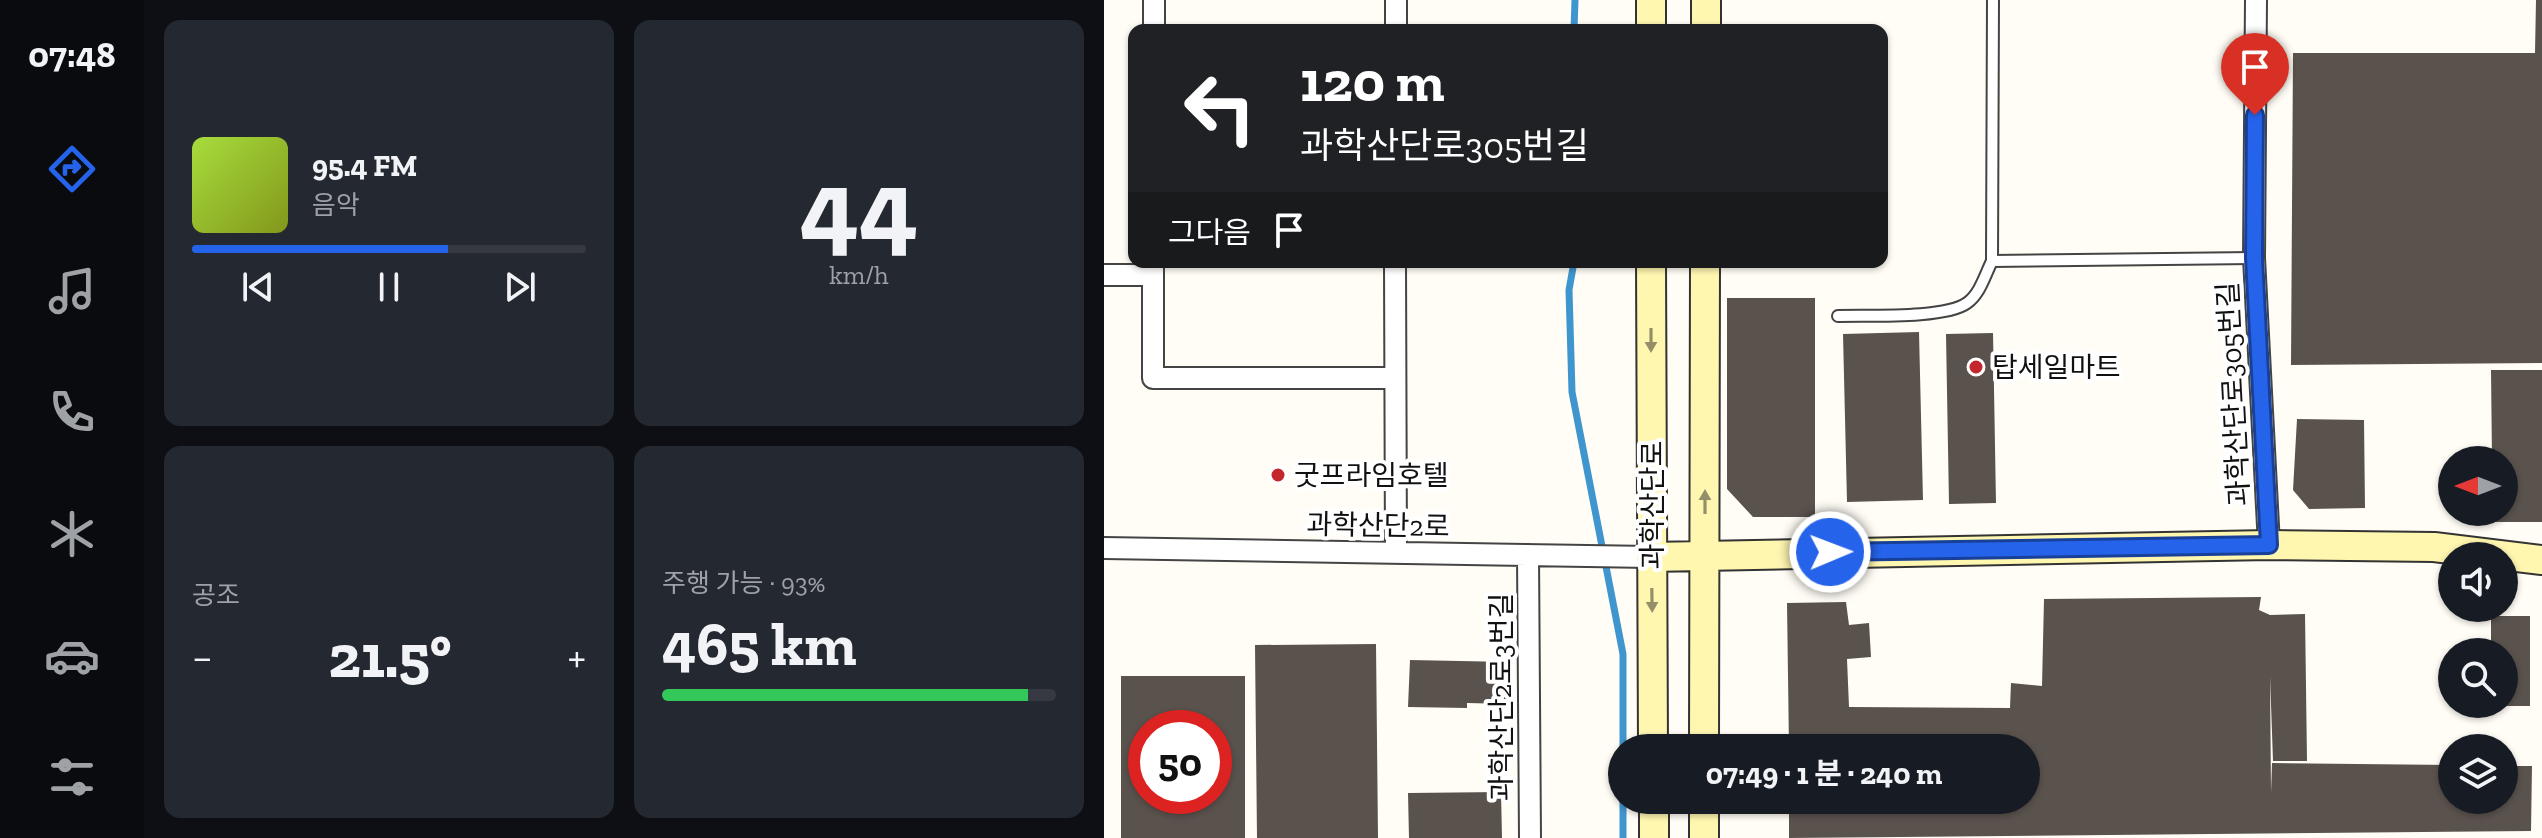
<!DOCTYPE html>
<html lang="ko">
<head>
<meta charset="utf-8">
<style>
	:root { --surface:#171b24; --page:#242831; --text:#f1f3f6; --muted:#9ea1a6; --line:#363941; --accent:#2563eb }
	body { margin:0; font-family:"Zilla Slab","Noto Sans KR",serif; background:var(--page); color:var(--text); height:100vh; display:flex; flex-direction:column; font-size:30px; white-space:nowrap }
	* { box-sizing:border-box; margin:0 }
	p { font-size:26px; color:var(--muted) }
	.icon { flex:none; width:44px; height:44px; fill:none; stroke:currentColor; stroke-width:2; stroke-linecap:round; stroke-linejoin:round }
	.map { position:relative; flex:1; overflow:hidden }
	.side { display:flex; flex-direction:column; gap:20px; padding:20px; background:#0d0f14; width:960px }
	.side>* { flex:none }
	.guide { position:absolute; left:24px; top:24px; width:760px; height:244px; border-radius:16px; box-shadow:0 2px 6px #0004; background:#202124; color:#fff; overflow:hidden }
	.needle { width:52px; rotate:270deg }
	.tools { position:absolute; left:1334px; top:446px; display:grid; gap:16px }
	.tools a { display:grid; place-items:center; width:80px; height:80px; border-radius:50%; background:var(--surface); box-shadow:0 2px 6px #0004; font-size:40px }
	.speed { position:absolute; left:24px; top:710px; display:flex; gap:16px; font-size:40px; font-weight:700; text-align:center }
	.speed>* { display:grid; place-content:center; width:104px; height:104px; border-radius:50%; background:var(--surface); box-shadow:0 2px 6px #0004; line-height:1 }
	.speed .limit { border:12px solid #d22; background:#fff; color:#111 }
	.pin { position:absolute; display:grid; place-items:center; width:68px; height:68px; color:#fff; margin:-82px -34px; border-radius:50% 50% 50% 0; rotate:-45deg; box-shadow:0 0 8px #0007 }
	.pin .icon { rotate:45deg }
	.me { position:absolute; width:88px; margin:-44px; rotate:89deg; stroke-linejoin:round; filter:drop-shadow(0 0 6px #0008) }
	.turn { display:flex; align-items:center; gap:28px; height:168px; padding:0 40px; font-size:36px }
	.turn .icon { width:104px; height:104px; stroke-width:2.5 }
	.turn b { display:block; font-size:56px; line-height:68px }
	.then { display:flex; align-items:center; height:76px; padding:0 40px; background:#0003; gap:16px; font-size:30px }
	.big { font-size:60px; font-weight:700; line-height:1.1 }
	.side .widget { flex:1; display:flex; flex-direction:column; justify-content:center; gap:12px; min-width:0; padding:0 28px; border-radius:16px; background:var(--page) }
	.side .dial { align-items:center; gap:0 }
	.dial b { font-size:104px; line-height:1 }
	.song { display:flex; align-items:center; gap:24px }
	.cover { width:96px; height:96px; border-radius:12px; background:linear-gradient(135deg,hsl(80 70% 55%),hsl(70 70% 35%)) }
	.played { height:8px; border-radius:4px; background:linear-gradient(90deg,var(--accent) 65%,var(--line) 65%) }
	.keys { display:flex; justify-content:space-around; direction:ltr }
	.heat { display:flex; justify-content:space-between; align-items:center; font-size:44px; direction:ltr }
	.charge { height:12px; border-radius:6px; background:linear-gradient(90deg,#34c759 93%,var(--line) 0) }
	.side .tiles { flex:1; display:grid; gap:20px; grid-template-columns:repeat(2,1fr) }
	.trip { position:absolute; left:504px; top:734px; width:432px; height:80px; border-radius:40px; background:var(--surface); box-shadow:0 2px 6px #0004; font-weight:700; line-height:80px; text-align:center }
	main { display:flex; flex:1; min-height:0 }
	.tabs { display:flex; flex-direction:column; width:144px; justify-content:space-around; align-items:center; background:#090b0e; color:var(--muted) }
	.tabs .icon { width:56px; height:56px }
	.tabs .selected { color:var(--accent) }
	.tabs b { font-size:36px; color:var(--text) }
	.map>svg:first-child { display:block }
	.lines { fill:none; stroke-linecap:round; stroke-linejoin:round }
	.stream { stroke:#3f96cf; stroke-width:7 }
	.building { fill:#5a524d; fill-rule:evenodd }
	.service-casing { stroke:#444; stroke-width:14 }
	.minor-casing { stroke:#444; stroke-width:24 }
	.secondary-casing { stroke:#333; stroke-width:32 }
	.service { stroke:#fff; stroke-width:10 }
	.minor { stroke:#fff; stroke-width:20 }
	.secondary { stroke:#fff6b0; stroke-width:28 }
	.oneway { fill:#948f68 }
	.route-casing { stroke:#184099; stroke-width:20 }
	.route { stroke:#2563eb; stroke-width:14 }
	.poi-dot { fill:#c4262e; stroke:#fff; stroke-width:3 }
	.labels { text-anchor:middle; stroke-width:8; stroke-linejoin:round; paint-order:stroke }
	.poi-label { font-size:28px; fill:#111; stroke:#fff; text-anchor:start }
	.street-label { font-size:28px; fill:#111; stroke:#fff }
</style>
</head>
<body>
<main>
<nav class="tabs">
<b>07:48</b>
<svg class="icon selected" aria-label="directions" viewBox="0 0 24 24"><path d="M12 3l9 9-9 9-9-9zM9 14v-3h6M13 9l2 2-2 2"/></svg>
<svg class="icon" aria-label="music" viewBox="0 0 24 24"><path d="M9 18V5l10-2v13"/><circle cx="6" cy="18" r="3"/><circle cx="16" cy="16" r="3"/></svg>
<svg class="icon" aria-label="phone" viewBox="0 0 24 24"><path d="M5 4h4l2 5-3 2q2 4 5 5l2-3 5 2v4C11 20 4 13 5 4z"/></svg>
<svg class="icon" aria-label="climate" viewBox="0 0 24 24"><path d="M12 3v18M4 7l16 10M4 17L20 7"/></svg>
<svg class="icon" aria-label="car" viewBox="0 0 24 24"><path d="M5 17H2v-5l4-1 3-4h7l3 4 3 1v5h-3M9 17h6M6 11h13"/><circle cx="7" cy="17" r="2"/><circle cx="17" cy="17" r="2"/></svg>
<svg class="icon" aria-label="filters" viewBox="0 0 24 24"><path d="M4 7h16M4 17h16"/><circle cx="9" cy="7" r="2"/><circle cx="15" cy="17" r="2"/></svg>
</nav>
<section class="side">
<div class="tiles">
<div class="widget">
<div class="song"><i class="cover"></i><div><b>95.4 FM</b><p>음악</p></div></div>
<div class="played"></div>
<div class="keys"><svg class="icon" aria-label="previous" viewBox="0 0 24 24"><path d="M18 5L8 12l10 7zM5 5v14"/></svg><svg class="icon" aria-label="pause" viewBox="0 0 24 24"><path d="M8 5v14M16 5v14"/></svg><svg class="icon" aria-label="next" viewBox="0 0 24 24"><path d="M6 5l10 7-10 7zM19 5v14"/></svg></div>
</div>
<div class="widget dial"><b>44</b><p>km/h</p></div>
<div class="widget"><p>공조</p>
<div class="heat"><a>−</a><b class="big">21.5°</b><a>+</a></div>
</div>
<div class="widget"><p>주행 가능 · 93%</p><b class="big">465 km</b><div class="charge"></div></div>
</div>
</section>
<div class="map">
<svg width="1438" height="838" viewBox="0 0 1438 838">
	<rect width="100%" height="100%" fill="#fffdf5"/>
	<g class="lines">
		<path class="stream" d="M 470,30 L 471,0
			M 470,262 L 465,290 L 468,392 L 519,654 L 519,748
			M 519,800 L 519,838"/>
	</g>
	<path class="building" d="M 1432,0 L 1438,0 L 1438,363 L 1187,365 L 1189,53 L 1431,53 Z
		M 623,298 L 711,298 L 711,517 L 649,517 L 623,489 Z
		M 815,332 L 819,500 L 743,502 L 739,334 Z
		M 889,333 L 892,503 L 845,504 L 842,334 Z
		M 1387,370 L 1438,370 L 1438,522 L 1388,522 L 1388,512 L 1400,512 L 1400,460 L 1388,460 Z
		M 1193,419 L 1260,420 L 1261,508 L 1205,509 L 1189,490 Z
		M 1157,597 L 1155,610 L 1166,615 L 1201,614 L 1203,761 L 1169,761 L 1166,676 L 1167,793 L 1168,763 L 1348,765 L 1348,800 L 1400,800 L 1400,766 L 1428,766 L 1427,831 L 685,838 L 685,800 L 922,800 L 922,748 L 685,748 L 683,603 L 742,602 L 745,625 L 765,623 L 767,657 L 743,659 L 745,707 L 906,708 L 907,683 L 938,686 L 940,599 Z
		M 1387,616 L 1426,616 L 1426,706 L 1400,706 L 1400,652 L 1387,652 Z
		M 272,644 L 274,838 L 153,838 L 151,645 Z
		M 306,660 L 405,662 L 404,704 L 363,703 L 363,708 L 304,707 Z
		M 17,676 L 141,676 L 141,838 L 17,838 ZM 42,728 L 110,728 L 110,796 L 42,796 Z
		M 397,792 L 398,838 L 305,838 L 304,793 Z"/>
	<g class="lines">
		<g class="service-casing">
			<path id="service" d="M 888,261 L 1150,258
				M 734,316 C 763,315 841,319 863,303 C 876,294 881,275 888,261 L 889,0"/>
		</g>
		<g class="minor-casing">
			<path id="minor" d="M 1152,0 L 1150,258 L 1165,545
				M 50,30 L 50,0
				M 292,30 L 292,0
				M 49,262 L 49,378 L 291,378
				M 291,262 L 292,553
				M 0,275 L 49,275
				M 0,548 L 547,557
				M 424,555 L 426,838"/>
		</g>
		<g class="secondary-casing">
			<path id="secondary" d="M 547,0 L 547,30
				M 602,30 L 602,0
				M 547,262 L 549,748
				M 547,557 L 1165,545 L 1330,547 L 1438,560
				M 600,748 L 601,262
				M 550,800 L 550,838
				M 600,838 L 600,800"/>
		</g>
		<use href="#service" class="service"/>
		<use href="#minor" class="minor"/>
		<use href="#secondary" class="secondary"/>
	</g>
	<defs><path id="oneway-solid" d="M-6-.8H1V-3.2L6.5 0L1 3.2V.8H-6Z" transform="scale(2)"/></defs>
	<g class="oneway">
		<use href="#oneway-solid" transform="translate(547 340) rotate(90)"/>
		<use href="#oneway-solid" transform="translate(601 502) rotate(-90)"/>
		<use href="#oneway-solid" transform="translate(548 600) rotate(89)"/>
	</g>
	<g class="lines">
		<g class="route-casing">
			<path id="route" d="M 726,552 L 1165,545 L 1150,258 L 1151,115"/>
		</g>
		<use href="#route" class="route"/>
	</g>
	<g class="poi-dot">
		<circle cx="872" cy="367" r="8"/>
		<circle cx="174" cy="475" r="8"/>
	</g>
	<g class="labels">
		<g class="poi-label">
			<text x="888" y="377">탑세일마트</text>
			<text x="190" y="485">굿프라임호텔</text>
		</g>
		<g class="street-label">
			<text transform="translate(1129 394) rotate(-93)" y="10">과학산단로305번길</text>
			<text transform="translate(548 505) rotate(-90)" y="10">과학산단로</text>
			<text transform="translate(274 525) rotate(1)" y="10">과학산단2로</text>
			<text transform="translate(397 697) rotate(-90)" y="10">과학산단2로3번길</text>
		</g>
	</g>
</svg>
<div class="tools">
<a><svg class="needle" viewBox="-14 -14 28 28"><path d="M0-13l5 13h-10z" fill="#e53935"/><path d="M0 13l5-13h-10z" fill="#9ea1a6"/></svg></a>
<a><svg class="icon" aria-label="sound" viewBox="0 0 24 24"><path d="M4 9h4l5-4v14l-5-4H4zM17 9q2 3 0 6"/></svg></a>
<a><svg class="icon" aria-label="search" viewBox="0 0 24 24"><circle cx="10" cy="10" r="6"/><path d="M15 15l6 6"/></svg></a>
<a><svg class="icon" aria-label="layers" viewBox="0 0 24 24"><path d="M12 4l9 5-9 5-9-5zM3 14l9 5 9-5"/></svg></a>
</div>
<div class="speed"><div class="limit">50</div></div>
<div class="pin" style="left:1151px;top:115px;background:#d93025"><svg class="icon" aria-label="arrive" viewBox="0 0 24 24"><path d="M6 21V4h12l-3 4 3 4H6"/></svg></div>
<svg class="me" style="left:726px;top:552px" viewBox="-20 -20 40 40"><circle r="17" fill="#2563eb" stroke="#fff" stroke-width="3"/><path d="M0-11L8 9 0 5-8 9z" fill="#fff"/></svg>
<div class="trip">07:49 · 1 분 · 240 m</div>
<div class="guide">
<div class="turn"><svg class="icon" aria-label="left" viewBox="0 0 24 24"><path d="M17 20v-9H6M10 6l-5 5 5 5"/></svg><div><b>120 m</b>과학산단로305번길</div></div>
<div class="then">그다음<svg class="icon" aria-label="arrive" viewBox="0 0 24 24"><path d="M6 21V4h12l-3 4 3 4H6"/></svg></div>
</div>
</div>
</main>
</body>
</html>
